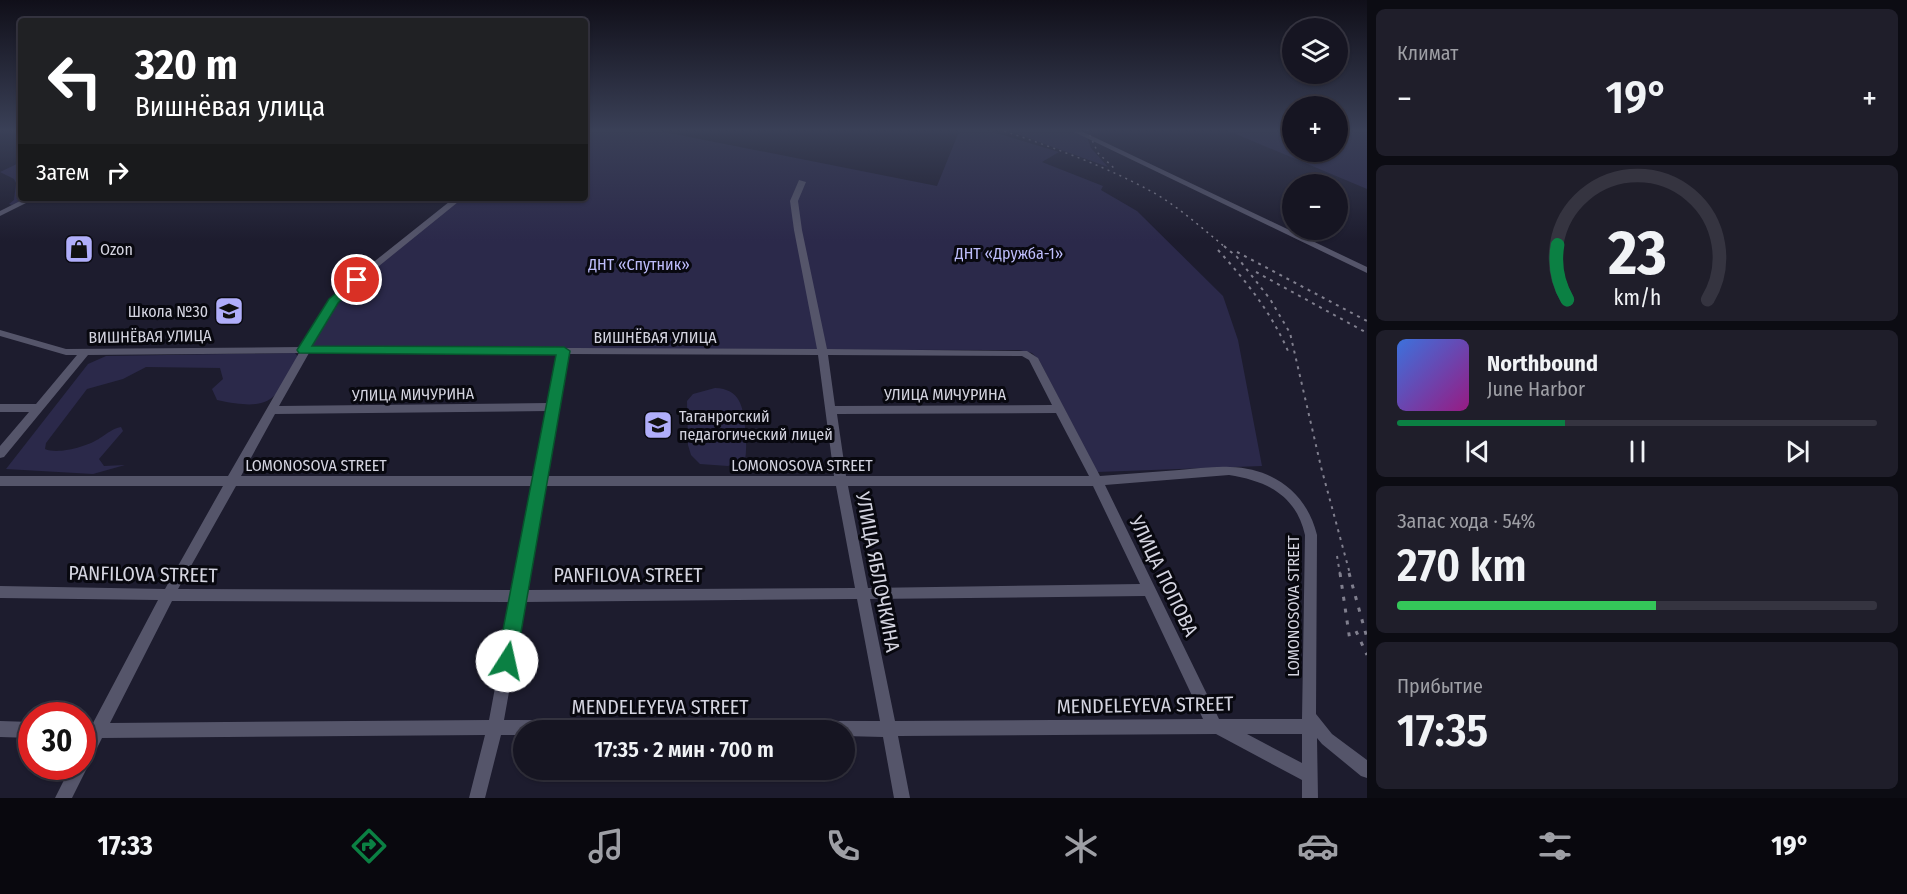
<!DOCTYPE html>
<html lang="ru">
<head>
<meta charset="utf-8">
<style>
	:root { --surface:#161522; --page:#1f1e2a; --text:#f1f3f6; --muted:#9e9fa5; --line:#353440; --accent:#0b8043 }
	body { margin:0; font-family:"Fira Sans Condensed",sans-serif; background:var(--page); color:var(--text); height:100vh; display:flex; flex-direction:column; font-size:22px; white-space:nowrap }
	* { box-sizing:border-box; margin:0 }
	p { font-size:20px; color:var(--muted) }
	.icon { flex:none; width:33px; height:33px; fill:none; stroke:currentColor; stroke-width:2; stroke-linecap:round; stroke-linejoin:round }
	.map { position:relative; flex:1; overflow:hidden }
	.details { display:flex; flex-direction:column; gap:9px; padding:9px; background:#0c0c13; width:540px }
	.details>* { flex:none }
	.banner { position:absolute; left:18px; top:18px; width:570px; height:183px; border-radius:6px; box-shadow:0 2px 4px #0004,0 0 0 2px var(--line); background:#202124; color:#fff; overflow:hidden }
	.controls { position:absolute; left:1282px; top:18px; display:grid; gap:12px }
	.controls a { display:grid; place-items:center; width:66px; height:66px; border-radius:50%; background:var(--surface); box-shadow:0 2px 4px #0004,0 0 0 2px var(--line); font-size:30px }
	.speed { position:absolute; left:18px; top:702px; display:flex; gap:12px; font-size:30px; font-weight:700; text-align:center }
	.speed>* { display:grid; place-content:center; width:78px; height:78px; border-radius:50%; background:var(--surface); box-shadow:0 2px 4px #0004,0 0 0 2px var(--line); line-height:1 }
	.speed .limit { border:9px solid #d22; background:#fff; color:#111 }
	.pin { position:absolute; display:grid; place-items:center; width:51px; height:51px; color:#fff; margin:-26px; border:3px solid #fff; border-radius:50%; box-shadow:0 2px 6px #0007 }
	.me { position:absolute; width:66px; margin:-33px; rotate:10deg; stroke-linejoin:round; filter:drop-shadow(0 0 4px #0008) }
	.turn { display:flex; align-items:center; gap:21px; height:126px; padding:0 18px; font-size:27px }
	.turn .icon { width:78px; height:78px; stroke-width:2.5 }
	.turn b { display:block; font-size:42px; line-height:51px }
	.then { display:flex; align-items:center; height:57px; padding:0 18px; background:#0003; gap:12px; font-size:22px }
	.big { font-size:45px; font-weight:600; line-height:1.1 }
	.details .card { flex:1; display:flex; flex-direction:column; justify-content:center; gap:9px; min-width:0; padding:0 21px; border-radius:9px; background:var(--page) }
	.details .dial { align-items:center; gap:0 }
	.dial svg { height:156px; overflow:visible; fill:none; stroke:var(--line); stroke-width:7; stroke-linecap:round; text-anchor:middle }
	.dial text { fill:var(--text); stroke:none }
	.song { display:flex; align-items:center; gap:18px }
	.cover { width:72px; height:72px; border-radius:9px; background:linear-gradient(135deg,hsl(220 70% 55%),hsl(310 70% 35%)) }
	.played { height:6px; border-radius:3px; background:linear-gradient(90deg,var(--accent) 35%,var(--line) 35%) }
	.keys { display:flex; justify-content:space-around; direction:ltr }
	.heat { display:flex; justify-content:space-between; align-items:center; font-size:33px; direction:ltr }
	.charge { height:9px; border-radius:4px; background:linear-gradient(90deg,#34c759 54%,var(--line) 0) }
	.trip { position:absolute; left:513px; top:720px; width:342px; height:60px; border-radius:30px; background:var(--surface); box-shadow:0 2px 4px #0004,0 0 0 2px var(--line); font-weight:600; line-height:60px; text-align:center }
	.tab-bar { display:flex; height:96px; justify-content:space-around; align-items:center; background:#09080e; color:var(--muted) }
	.tab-bar .icon { width:42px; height:42px }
	.tab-bar .current { color:var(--accent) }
	.tab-bar b { font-size:27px; color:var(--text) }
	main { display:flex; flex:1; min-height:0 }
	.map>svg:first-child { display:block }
	.green { fill:#2b294a }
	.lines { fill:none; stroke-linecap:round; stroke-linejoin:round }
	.minor { fill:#55556a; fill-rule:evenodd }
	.rail-far2 { stroke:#807f8e; stroke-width:1.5; stroke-dasharray:2 4.5; stroke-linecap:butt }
	.rail-far1 { stroke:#807f8e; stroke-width:2; stroke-dasharray:3 5; stroke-linecap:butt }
	.rail { stroke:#807f8e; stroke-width:3; stroke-dasharray:4 8; stroke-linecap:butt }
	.route { fill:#0b8043; stroke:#07532c; stroke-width:1.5 }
	.labels { text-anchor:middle; stroke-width:6; stroke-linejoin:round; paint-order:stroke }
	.poi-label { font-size:16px; fill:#d4d4e0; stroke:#08080f; text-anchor:start }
	.park-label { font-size:16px; fill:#bebdfb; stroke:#08080f }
	.street-label { font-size:16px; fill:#d4d4e0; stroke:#08080f }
	.near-street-label { font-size:20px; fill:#d4d4e0; stroke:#08080f }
</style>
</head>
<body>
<main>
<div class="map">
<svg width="1367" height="798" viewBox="0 0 1367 798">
	<rect width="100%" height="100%" fill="#1d1c2e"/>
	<path class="green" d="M 585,129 L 649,129 L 937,186 L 960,129 L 983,129 L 1059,152 L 1042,162 L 1103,186 L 1101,190 L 1137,211 L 1223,296 L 1238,340 L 1262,466 L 1097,472 L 1039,360 L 1032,353 L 1019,350 L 310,349 L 340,297 L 461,198 L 585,198 Z
		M 1004,129 L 1069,129 L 1087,137 L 1091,148 L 1108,167 Z
		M 1224,129 L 1293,129 L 1293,152 L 1338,152 L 1338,129 L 1367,129 L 1367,189 Z
		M 21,162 L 21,198 L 27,198 L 12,205 L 9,204 L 14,200 L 16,183 L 14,179 L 0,172 Z
		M 295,353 L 299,358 C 275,403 269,411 217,400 L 212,389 L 223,379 L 220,368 L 146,367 L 123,379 L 87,389 L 46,443 L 45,449 C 58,455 89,446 100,438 C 108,433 112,429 121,427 L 123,431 L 99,459 L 104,466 L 125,465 L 93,474 L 6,469 L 88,364 L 106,356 Z
		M 715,388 C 740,389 743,406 745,427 C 746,438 747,449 745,460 L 728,466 L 700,464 L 691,455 L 688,445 L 687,401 L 693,394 Z"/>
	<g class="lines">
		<path class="minor" d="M 1068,129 L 1077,129 L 1367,267 L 1367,273 Z
			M 799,180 L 806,182 L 798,201 L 802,230 L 827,349 L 1027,351 L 1038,358 L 1100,476 C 1126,474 1153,472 1179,470 C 1195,469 1213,466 1230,467 C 1273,468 1307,493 1317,535 L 1316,714 L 1332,734 L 1367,760 L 1367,778 L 1361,776 L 1322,744 L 1317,738 L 1318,798 L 1302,798 L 1302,780 L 1216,734 L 898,736 L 910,798 L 894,798 L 883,737 L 844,736 L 844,730 L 524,730 L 524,735 L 501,735 L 485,798 L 469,798 L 485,735 L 102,738 L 72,798 L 55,798 L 71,766 L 82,766 L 82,744 L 85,739 L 82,739 L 82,723 L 93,723 L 158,600 L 0,598 L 0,586 L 165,589 L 223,486 L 0,486 L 0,476 L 228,476 L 299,353 L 88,355 L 4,457 L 0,458 L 0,446 L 29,412 L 0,412 L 0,404 L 36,404 L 77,355 L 66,355 L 0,336 L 0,330 L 66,349 L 302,347 L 328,301 L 336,292 L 454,198 L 463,198 L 342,296 L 337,302 L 312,347 L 817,349 L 794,230 L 790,201 ZM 309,353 L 558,354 L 549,403 L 279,406 ZM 568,354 L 818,355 L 834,476 L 547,476 ZM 828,355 L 1022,356 L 1029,360 L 1052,405 L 835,406 ZM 548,411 L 535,476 L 241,476 L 275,414 ZM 1056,413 L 1089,476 L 846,476 L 837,414 ZM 1229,475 C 1267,481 1296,495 1305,535 L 1302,719 L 1219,719 L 1105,485 ZM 236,486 L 533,486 L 514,590 L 178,589 ZM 545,486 L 836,486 L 855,588 L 527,590 ZM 848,486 L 1093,486 L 1140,584 L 868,588 ZM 1145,596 L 1203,719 L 895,721 L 870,599 ZM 857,599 L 880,721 L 504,720 L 525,602 ZM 172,601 L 511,602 L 489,720 L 110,723 ZM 1247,734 L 1302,734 L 1302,763 Z
			M 26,198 L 36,198 L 0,216 L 0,211 Z
			M 0,721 L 32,722 L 32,738 L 0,737 Z"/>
		<path class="rail-far2" d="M 998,129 C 1052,147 1106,166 1156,194 C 1181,209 1203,229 1225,247
			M 1087,129 L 1098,153 L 1115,169"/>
		<path class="rail-far1" d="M 1224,246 L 1237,257 L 1270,299 L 1290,333 L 1321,467 L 1350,574
			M 1218,250 C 1246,281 1271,312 1288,351
			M 1237,252 L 1367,321
			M 1256,272 L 1367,333
			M 1337,556 L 1340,574"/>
		<path class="rail" d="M 1340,573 L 1350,641
			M 1349,573 L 1367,638
			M 1356,631 L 1367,655"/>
	</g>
	<linearGradient id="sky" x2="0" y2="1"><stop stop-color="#100f19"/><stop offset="0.54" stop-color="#3a4057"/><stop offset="1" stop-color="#3a4057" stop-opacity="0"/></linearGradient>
	<rect width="1367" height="241" fill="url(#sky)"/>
	<path class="route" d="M 357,276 L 363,280 L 338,303 L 312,346 L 564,347 L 570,351 L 516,661 L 513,667 L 507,669 L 500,667 L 497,661 L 556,355 L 299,353 L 297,350 L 329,299 Z"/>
	<defs>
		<g id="shop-square" transform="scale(1.5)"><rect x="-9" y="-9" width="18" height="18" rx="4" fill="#b0aefa" stroke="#08080f"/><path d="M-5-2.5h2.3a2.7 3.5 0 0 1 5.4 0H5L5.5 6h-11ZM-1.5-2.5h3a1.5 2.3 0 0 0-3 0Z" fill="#111"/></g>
		<g id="school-square" transform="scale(1.5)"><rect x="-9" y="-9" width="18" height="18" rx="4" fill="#b0aefa" stroke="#08080f"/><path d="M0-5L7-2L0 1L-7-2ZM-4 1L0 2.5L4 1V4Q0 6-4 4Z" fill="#111"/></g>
		<g id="university-square" transform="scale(1.5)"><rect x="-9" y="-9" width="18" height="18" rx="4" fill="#b0aefa" stroke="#08080f"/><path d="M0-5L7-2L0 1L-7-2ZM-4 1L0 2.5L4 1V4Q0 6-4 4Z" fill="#111"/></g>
	</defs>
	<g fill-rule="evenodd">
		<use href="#shop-square" x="79" y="249"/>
		<use href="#school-square" x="229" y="311"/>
		<use href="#university-square" x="658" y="425"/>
	</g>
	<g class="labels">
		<g class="poi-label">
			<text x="100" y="255">Ozon</text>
			<text x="208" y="317" text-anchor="end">Школа №30</text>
			<text x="679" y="422">Таганрогский<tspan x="679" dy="18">педагогический лицей</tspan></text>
		</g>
		<g class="park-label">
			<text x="1009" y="259">ДНТ «Дружба-1»</text>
			<text x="639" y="270">ДНТ «Спутник»</text>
		</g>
		<g class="street-label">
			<text transform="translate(150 336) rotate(-1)" y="6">ВИШНЁВАЯ УЛИЦА</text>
			<text x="655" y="343">ВИШНЁВАЯ УЛИЦА</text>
			<text transform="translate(413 394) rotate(-1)" y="6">УЛИЦА МИЧУРИНА</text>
			<text x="945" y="400">УЛИЦА МИЧУРИНА</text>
			<text x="316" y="471">LOMONOSOVA STREET</text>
			<text x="802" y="471">LOMONOSOVA STREET</text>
			<text transform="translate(1293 606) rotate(-90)" y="6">LOMONOSOVA STREET</text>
		</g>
		<g class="near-street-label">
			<text transform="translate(878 572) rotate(79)" y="7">УЛИЦА ЯБЛОЧКИНА</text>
			<text transform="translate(143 574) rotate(1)" y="7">PANFILOVA STREET</text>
			<text x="628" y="582">PANFILOVA STREET</text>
			<text transform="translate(1164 576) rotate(64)" y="7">УЛИЦА ПОПОВА</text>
			<text transform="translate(1145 705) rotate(-1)" y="7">MENDELEYEVA STREET</text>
			<text x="660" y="714">MENDELEYEVA STREET</text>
		</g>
	</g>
</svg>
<div class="controls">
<a><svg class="icon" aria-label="layers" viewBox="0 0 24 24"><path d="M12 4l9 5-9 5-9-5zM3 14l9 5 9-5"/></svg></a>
<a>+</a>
<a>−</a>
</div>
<div class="speed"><div class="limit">30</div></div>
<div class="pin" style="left:357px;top:280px;background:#d93025"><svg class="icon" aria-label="arrive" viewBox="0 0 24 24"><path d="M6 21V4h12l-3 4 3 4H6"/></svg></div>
<svg class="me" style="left:507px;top:661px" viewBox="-20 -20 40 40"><circle r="19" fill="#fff"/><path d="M0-13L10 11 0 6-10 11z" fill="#0b8043"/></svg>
<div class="trip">17:35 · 2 мин · 700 m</div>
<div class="banner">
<div class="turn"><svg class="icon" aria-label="left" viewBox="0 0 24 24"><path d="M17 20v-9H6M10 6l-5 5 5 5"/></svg><div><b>320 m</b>Вишнёвая улица</div></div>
<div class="then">Затем<svg class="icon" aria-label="right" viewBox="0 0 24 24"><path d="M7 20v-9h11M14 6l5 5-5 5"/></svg></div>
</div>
</div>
<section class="details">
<div class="card"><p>Климат</p>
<div class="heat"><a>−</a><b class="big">19°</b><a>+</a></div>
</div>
<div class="card dial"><svg viewBox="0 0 100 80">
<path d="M14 69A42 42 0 1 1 86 69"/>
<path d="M14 69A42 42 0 0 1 9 41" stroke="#0b8043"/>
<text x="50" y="56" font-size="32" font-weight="700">23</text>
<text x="50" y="72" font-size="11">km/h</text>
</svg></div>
<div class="card">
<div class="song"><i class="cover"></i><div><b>Northbound</b><p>June Harbor</p></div></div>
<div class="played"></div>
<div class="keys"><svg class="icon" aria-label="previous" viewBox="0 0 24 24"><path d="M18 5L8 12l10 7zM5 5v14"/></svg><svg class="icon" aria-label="pause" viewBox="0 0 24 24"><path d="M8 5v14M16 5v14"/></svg><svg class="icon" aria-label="next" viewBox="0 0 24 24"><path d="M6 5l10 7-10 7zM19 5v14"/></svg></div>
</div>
<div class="card"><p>Запас хода · 54%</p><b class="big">270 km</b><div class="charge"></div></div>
<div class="card"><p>Прибытие</p><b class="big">17:35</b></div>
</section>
</main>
<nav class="tab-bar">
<b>17:33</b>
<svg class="icon current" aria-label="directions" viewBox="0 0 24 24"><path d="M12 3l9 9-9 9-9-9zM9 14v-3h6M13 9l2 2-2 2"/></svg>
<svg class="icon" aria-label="music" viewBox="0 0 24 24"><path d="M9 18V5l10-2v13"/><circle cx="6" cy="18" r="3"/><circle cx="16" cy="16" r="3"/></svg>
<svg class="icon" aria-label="phone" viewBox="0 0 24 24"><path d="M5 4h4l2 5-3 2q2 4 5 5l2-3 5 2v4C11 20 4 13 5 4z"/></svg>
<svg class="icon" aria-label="climate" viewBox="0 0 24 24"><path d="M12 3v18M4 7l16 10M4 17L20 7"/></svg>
<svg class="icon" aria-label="car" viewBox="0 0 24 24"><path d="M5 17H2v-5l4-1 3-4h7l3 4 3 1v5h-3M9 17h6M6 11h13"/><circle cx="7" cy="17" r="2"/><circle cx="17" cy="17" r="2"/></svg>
<svg class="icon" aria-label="filters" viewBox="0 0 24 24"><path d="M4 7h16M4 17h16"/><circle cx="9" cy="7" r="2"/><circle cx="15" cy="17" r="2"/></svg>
<b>19°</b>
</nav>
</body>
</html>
